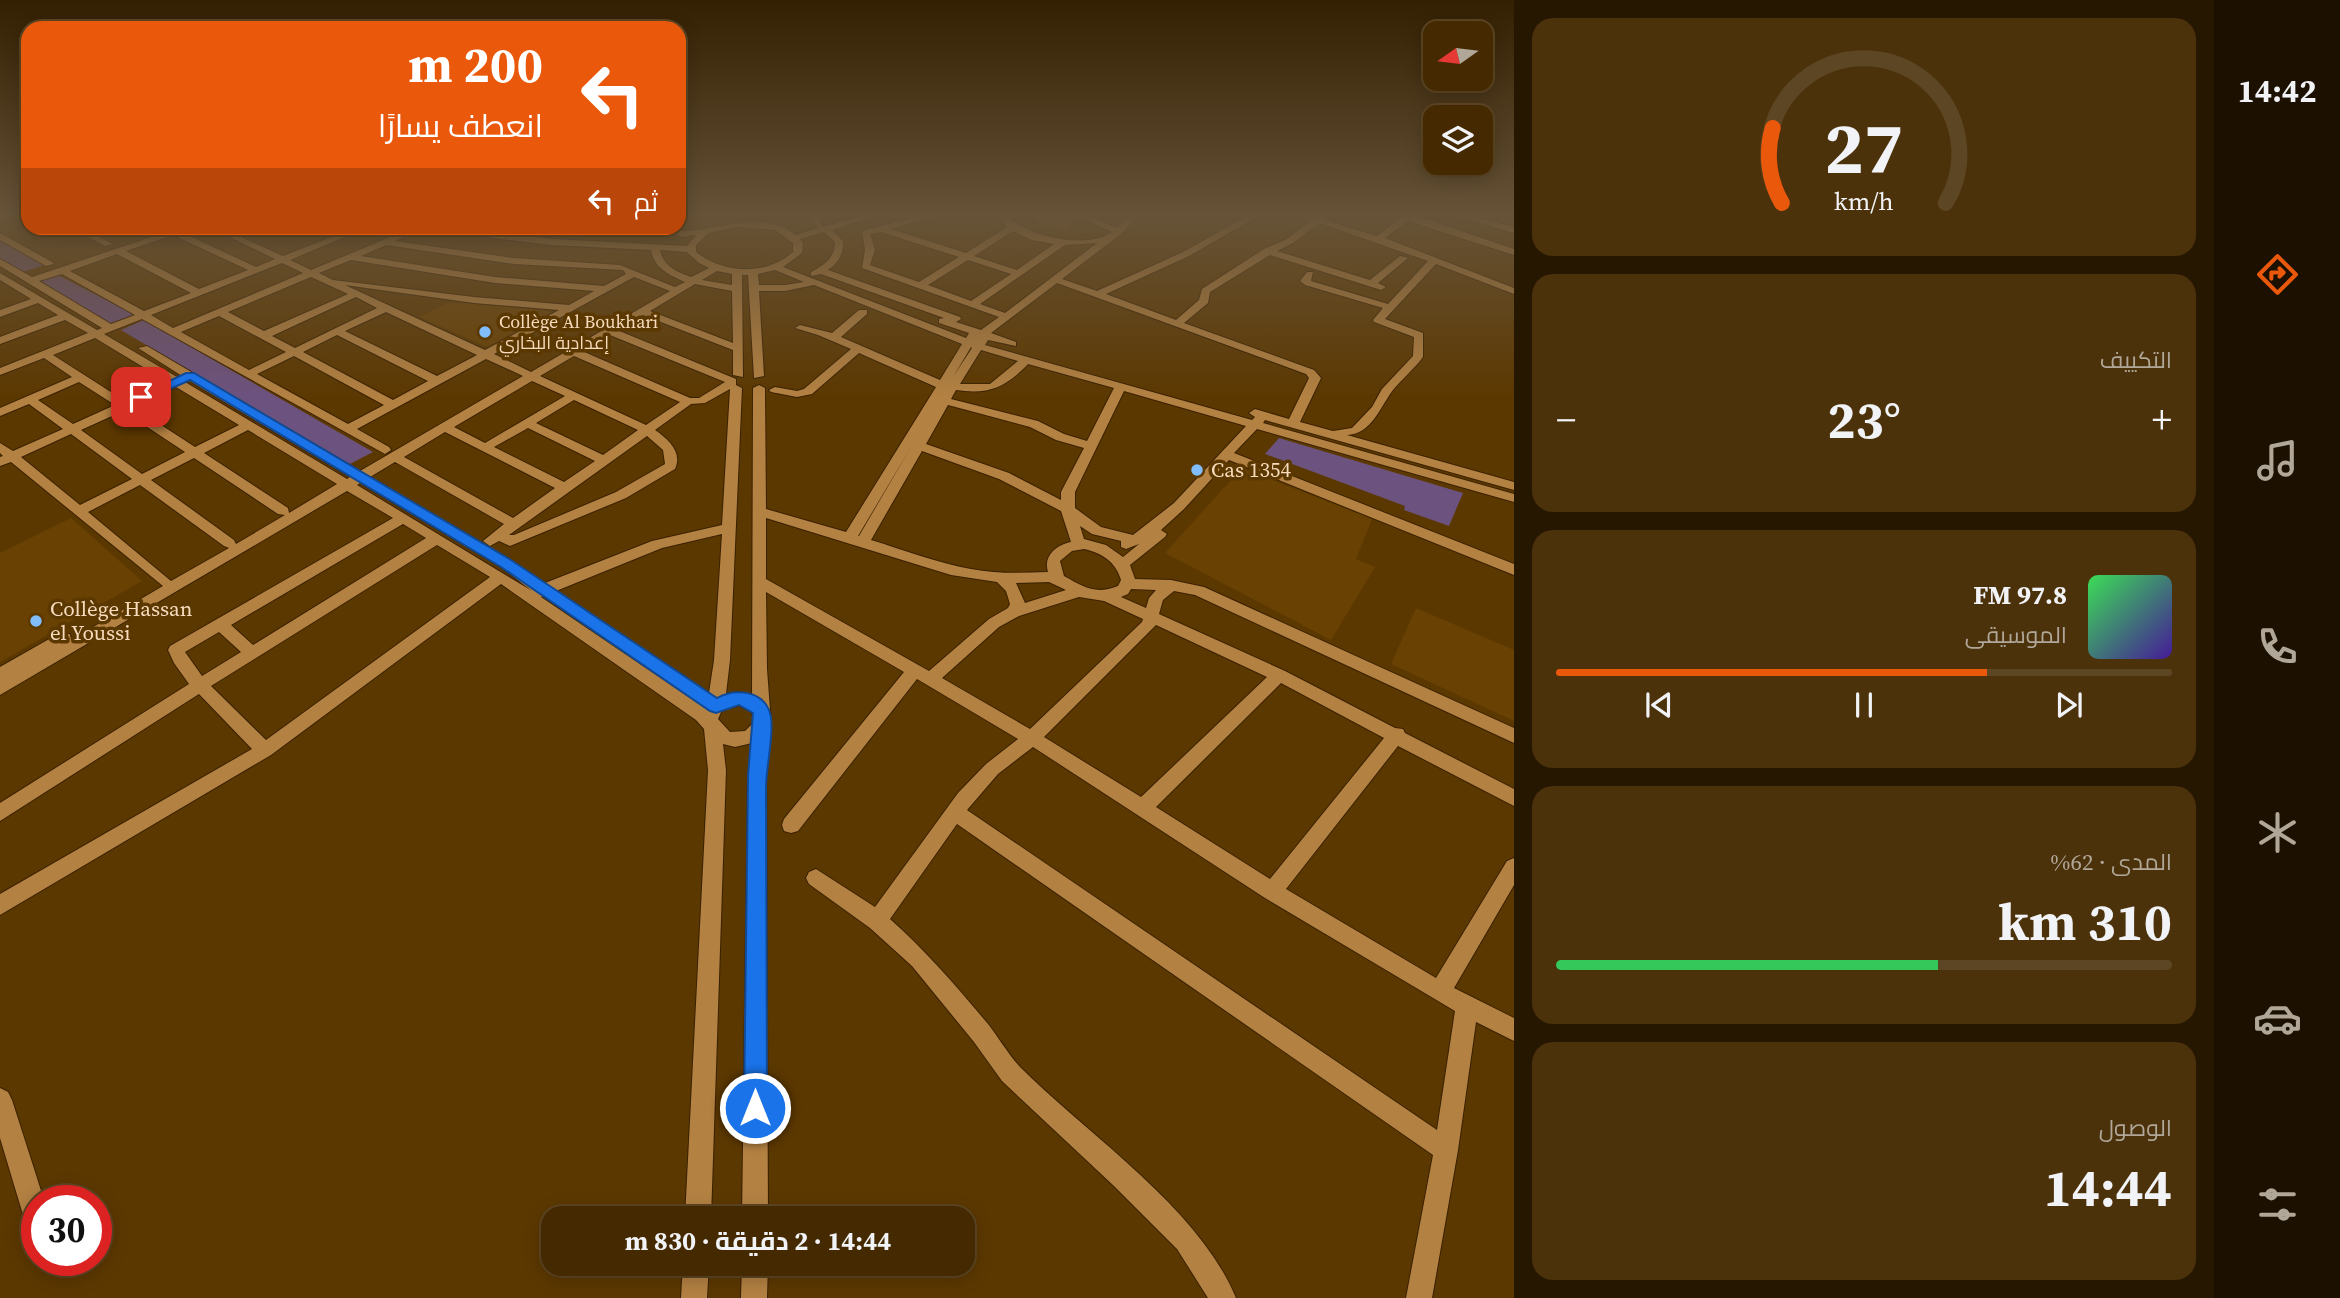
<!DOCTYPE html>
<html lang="ar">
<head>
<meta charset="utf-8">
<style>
	:root { --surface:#452a01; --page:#4c320b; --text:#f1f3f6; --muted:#b0a799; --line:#5d4623; --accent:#ea580c }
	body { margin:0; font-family:"Source Serif 4",Cairo,serif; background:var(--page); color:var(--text); direction:rtl; height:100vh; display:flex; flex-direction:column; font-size:26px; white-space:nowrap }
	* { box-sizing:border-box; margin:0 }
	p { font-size:23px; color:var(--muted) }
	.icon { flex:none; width:38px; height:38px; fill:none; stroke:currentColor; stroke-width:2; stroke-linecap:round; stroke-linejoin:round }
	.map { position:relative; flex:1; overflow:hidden; direction:ltr }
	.drawer { display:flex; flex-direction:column; gap:18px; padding:18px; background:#261701; width:700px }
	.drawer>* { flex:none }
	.guide { position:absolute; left:21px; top:21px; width:665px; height:214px; border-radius:21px; box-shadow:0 4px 18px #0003,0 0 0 2px var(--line); direction:rtl; background:#ea580c; color:#fff; overflow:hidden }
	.needle { width:46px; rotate:256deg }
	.tools { position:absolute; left:1423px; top:21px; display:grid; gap:14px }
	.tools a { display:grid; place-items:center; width:70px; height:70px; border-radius:14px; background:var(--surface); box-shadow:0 4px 18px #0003,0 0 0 2px var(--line); font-size:35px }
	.speed { position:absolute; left:21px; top:1185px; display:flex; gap:14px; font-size:35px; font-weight:700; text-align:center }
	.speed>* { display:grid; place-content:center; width:91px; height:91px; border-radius:50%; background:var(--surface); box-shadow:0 4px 18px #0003,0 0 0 2px var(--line); line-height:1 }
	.speed .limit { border:10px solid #d22; background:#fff; color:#111 }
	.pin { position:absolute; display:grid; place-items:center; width:60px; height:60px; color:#fff; margin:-30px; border-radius:14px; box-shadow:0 4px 10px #0006 }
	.me { position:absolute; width:77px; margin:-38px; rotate:0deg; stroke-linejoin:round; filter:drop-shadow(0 0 5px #0008) }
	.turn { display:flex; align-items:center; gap:24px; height:147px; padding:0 28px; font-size:32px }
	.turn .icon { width:91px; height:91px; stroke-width:2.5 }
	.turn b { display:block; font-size:49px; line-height:60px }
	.then { display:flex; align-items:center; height:66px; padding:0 28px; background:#0003; gap:14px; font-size:26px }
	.big { font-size:52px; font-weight:700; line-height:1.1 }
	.drawer .widget { flex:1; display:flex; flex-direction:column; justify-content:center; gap:10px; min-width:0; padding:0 24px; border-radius:21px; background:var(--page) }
	.drawer .dial { align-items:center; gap:0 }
	.dial svg { height:182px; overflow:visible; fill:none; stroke:var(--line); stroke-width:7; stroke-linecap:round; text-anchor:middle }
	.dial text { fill:var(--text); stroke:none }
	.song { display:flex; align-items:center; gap:21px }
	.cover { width:84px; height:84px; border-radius:10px; background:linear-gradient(135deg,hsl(130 70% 55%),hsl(260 70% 35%)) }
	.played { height:7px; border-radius:4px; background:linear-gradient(90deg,var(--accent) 70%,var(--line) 70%) }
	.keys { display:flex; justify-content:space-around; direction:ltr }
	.heat { display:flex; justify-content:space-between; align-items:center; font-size:38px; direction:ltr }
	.charge { height:10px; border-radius:5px; background:linear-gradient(90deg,#34c759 62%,var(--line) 0) }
	.trip { position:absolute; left:541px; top:1206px; width:434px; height:70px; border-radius:21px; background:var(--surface); box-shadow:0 4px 18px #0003,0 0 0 2px var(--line); font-weight:700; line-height:70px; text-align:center; direction:rtl }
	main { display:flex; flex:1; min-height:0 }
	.tab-bar { display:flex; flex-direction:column; width:126px; justify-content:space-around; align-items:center; background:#1c1100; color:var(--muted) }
	.tab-bar .icon { width:49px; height:49px }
	.tab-bar .active { color:var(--accent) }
	.tab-bar b { font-size:32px; color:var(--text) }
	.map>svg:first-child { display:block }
	.built { fill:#694102 }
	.green { fill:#6c527f }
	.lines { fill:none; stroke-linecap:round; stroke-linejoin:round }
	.minor-casing { stroke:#3a2100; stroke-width:2 }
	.minor { fill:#b38142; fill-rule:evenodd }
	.wall { fill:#845134 }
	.shaded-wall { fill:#6b422a }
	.route { fill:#1a73e8; stroke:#114b97; stroke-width:2 }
	.poi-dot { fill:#81bdfa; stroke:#5c3801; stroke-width:2.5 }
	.labels { text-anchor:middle; stroke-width:7; stroke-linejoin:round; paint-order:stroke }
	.far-poi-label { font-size:18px; fill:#f7dbbd; stroke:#5c3801; text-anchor:start }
	.poi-label { font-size:21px; fill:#f7dbbd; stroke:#5c3801; text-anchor:start }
</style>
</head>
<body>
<main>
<nav class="tab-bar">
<b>14:42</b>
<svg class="icon active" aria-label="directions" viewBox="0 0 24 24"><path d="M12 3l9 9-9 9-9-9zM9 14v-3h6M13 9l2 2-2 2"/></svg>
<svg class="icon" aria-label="music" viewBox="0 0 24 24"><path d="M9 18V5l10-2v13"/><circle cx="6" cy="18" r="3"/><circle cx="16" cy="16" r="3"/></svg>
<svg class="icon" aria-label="phone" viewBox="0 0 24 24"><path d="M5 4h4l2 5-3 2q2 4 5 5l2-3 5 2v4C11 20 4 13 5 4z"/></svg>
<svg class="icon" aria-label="climate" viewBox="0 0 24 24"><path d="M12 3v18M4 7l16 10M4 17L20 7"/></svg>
<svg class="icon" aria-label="car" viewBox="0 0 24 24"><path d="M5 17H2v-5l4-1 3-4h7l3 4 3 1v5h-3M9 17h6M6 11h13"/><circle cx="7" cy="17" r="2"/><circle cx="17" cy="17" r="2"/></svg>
<svg class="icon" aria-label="filters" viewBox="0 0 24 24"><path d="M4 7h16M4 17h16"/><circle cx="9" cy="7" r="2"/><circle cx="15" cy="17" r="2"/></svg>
</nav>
<section class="drawer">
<div class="widget dial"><svg viewBox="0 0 100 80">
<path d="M14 69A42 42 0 1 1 86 69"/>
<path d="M14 69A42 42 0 0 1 10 36" stroke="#ea580c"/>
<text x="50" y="56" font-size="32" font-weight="700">27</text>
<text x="50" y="72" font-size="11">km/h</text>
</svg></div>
<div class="widget"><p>التكييف</p>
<div class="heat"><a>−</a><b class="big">23°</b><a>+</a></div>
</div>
<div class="widget">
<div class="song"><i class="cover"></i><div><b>97.8 FM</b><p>الموسيقى</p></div></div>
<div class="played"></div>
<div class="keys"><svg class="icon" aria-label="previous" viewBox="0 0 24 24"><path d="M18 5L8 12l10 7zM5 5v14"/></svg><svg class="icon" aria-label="pause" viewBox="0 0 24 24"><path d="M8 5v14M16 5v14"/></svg><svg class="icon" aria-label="next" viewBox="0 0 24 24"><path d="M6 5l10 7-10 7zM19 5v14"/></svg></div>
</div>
<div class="widget"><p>المدى · 62%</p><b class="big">310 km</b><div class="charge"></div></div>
<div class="widget"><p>الوصول</p><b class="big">14:44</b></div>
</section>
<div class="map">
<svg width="1514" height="1298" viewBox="0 0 1514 1298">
	<rect width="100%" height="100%" fill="#5c3801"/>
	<path class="built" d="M 450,302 L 545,310 L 553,313 L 488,347 L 419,317 Z
		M 1242,468 L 1372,519 L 1356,559 L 1375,567 L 1331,640 L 1165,553 Z
		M 71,518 L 142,581 L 0,662 L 0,553 Z
		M 1416,608 L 1514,650 L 1514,721 L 1391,664 Z"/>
	<path class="green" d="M 0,240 L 44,265 L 23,272 L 0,258 Z
		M 56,274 L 135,315 L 112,325 L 34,282 Z
		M 144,320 L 373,452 L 348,465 L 121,330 Z
		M 1279,438 L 1463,493 L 1449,526 L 1404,510 L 1405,506 L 1265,454 Z"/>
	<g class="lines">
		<g class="minor-casing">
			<path id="minor" d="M 2,215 L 16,215 L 0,222 Z
				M 809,215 L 818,215 L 822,227 L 864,215 L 879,215 L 832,230 L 843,241 C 844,254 838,263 828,270 L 960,317 L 961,319 L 956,322 L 981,330 L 999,317 L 862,268 L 865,250 L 862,231 L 923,215 L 939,215 L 891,229 L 966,253 L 1007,227 L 997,215 L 1006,215 C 1026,237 1088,250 1112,232 L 1075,215 L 1087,215 L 1117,228 L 1130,215 L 1139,215 L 1121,234 L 1062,279 L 1097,291 L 1183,252 L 1249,215 L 1260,215 L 1189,256 L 1106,294 L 1176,320 L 1199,300 L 1202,289 L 1264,249 L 1287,239 L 1310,221 L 1296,215 L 1325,216 L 1325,220 L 1377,236 L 1404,215 L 1414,215 L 1514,249 L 1514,255 L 1408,221 L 1385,238 L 1514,288 L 1514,294 L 1436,264 L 1385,319 L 1423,333 L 1423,357 C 1414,369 1402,379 1393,390 C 1380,407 1372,434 1347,435 L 1514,482 L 1514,490 L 1265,420 L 1263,423 L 1514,494 L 1514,502 L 1257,429 L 1234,453 L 1514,564 L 1514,575 L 1229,460 L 1184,509 L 1161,530 L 1167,534 L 1165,537 L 1130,565 L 1135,579 L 1171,580 L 1204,587 L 1514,728 L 1514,743 L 1195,595 L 1174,591 L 1163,600 L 1159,614 L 1285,671 L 1395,728 L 1403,729 L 1405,733 L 1514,789 L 1514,806 L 1398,746 L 1286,889 L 1436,978 L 1507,861 L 1514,858 L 1514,885 L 1454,988 L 1514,1018 L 1514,1041 L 1476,1022 L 1458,1150 L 1432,1298 L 1406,1298 L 1433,1155 L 957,824 L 890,919 C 926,951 957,987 988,1024 C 999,1038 1008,1054 1020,1067 C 1088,1135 1199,1208 1236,1298 L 1208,1298 L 1177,1249 L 1114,1186 L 1002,1081 L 974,1042 L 912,966 L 870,928 L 809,884 L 806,878 L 809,872 L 816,869 L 875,907 L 958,793 L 986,764 L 1018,739 L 917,679 L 798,831 L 791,833 L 784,831 L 782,825 L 784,819 L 904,672 L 766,592 L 767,669 L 771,723 L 766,777 L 768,1218 L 742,1218 L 748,777 L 752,743 L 735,747 L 723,744 L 726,770 L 711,1218 L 685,1218 L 708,770 L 704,729 L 696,720 L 501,584 L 271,755 L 0,915 L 0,894 L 252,749 L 199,694 L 0,821 L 0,803 L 189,684 L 174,663 L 168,650 L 170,646 L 393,518 L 347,491 L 0,695 L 0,667 L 58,634 L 70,634 L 71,640 L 163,586 L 11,462 L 0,466 L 0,457 L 3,456 L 0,453 L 0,443 L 13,451 L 63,429 L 29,404 L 0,416 L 0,408 L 72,377 L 44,358 L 0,375 L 0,368 L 88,333 L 65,320 L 0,344 L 0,337 L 58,315 L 38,303 L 0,317 L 0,310 L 31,299 L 0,280 L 0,273 L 97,330 L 102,328 L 0,266 L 0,259 L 32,277 L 178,228 L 189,228 L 181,232 L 256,267 L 275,259 L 211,228 L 221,228 L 283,256 L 355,228 L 366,228 L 290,260 L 311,270 L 412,228 L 422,228 L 395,241 L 514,258 L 620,265 L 675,287 L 685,282 C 669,275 654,268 651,250 L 552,245 L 437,231 L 433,228 L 455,228 L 552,239 L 687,246 L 696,235 L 682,237 L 660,228 C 669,227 678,231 687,231 C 724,228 762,210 796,235 L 818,228 ZM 1319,223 L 1428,261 L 1388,304 L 1311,281 L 1313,272 L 1307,272 L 1300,281 L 1305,285 L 1383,308 L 1373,320 L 1374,322 L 1414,337 L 1413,356 L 1382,389 L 1372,407 L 1352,428 L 1333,431 L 1300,422 L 1321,378 L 1314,370 L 1184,323 L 1208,303 L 1210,292 L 1270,255 L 1381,290 L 1386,287 L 1378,283 L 1408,258 L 1400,256 L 1370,280 L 1277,251 L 1293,243 ZM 737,227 L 775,230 L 793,243 L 793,252 C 766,276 724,274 696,252 L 696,245 L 709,233 ZM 1013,231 L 1032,240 L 1054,244 L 1017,270 L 974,256 ZM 824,232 L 835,242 C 835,258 824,265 811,272 L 811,276 L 821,274 L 944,318 L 939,319 L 939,323 L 969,333 L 966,338 L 783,267 L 802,253 L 803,243 L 800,239 ZM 881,232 L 959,257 L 919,282 L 870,265 L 875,250 L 870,234 ZM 173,235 L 248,270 L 199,289 L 126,251 ZM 1097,243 L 1005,313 L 980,304 L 1065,245 ZM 386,245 L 514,264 L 623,270 L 626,274 L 604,286 L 495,277 L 361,256 ZM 660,250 L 687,252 L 699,263 L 709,268 L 691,277 C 677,272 663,266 660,250 ZM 117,254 L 191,293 L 144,311 L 70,271 ZM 351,260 L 495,283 L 594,291 L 569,305 L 474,297 L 333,280 L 319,273 ZM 968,260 L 1011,274 L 971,301 L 928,285 ZM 282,263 L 303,273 L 173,328 L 151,315 ZM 775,270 L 804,282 L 785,285 L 759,285 L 758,274 ZM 717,271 L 732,274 L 732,285 L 702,280 ZM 62,274 L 135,315 L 111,324 L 39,281 ZM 742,275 L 748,275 L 754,378 L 764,376 L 759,291 L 785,291 L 814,285 L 962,344 L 940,380 L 841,337 L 867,314 L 867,310 L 859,310 L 832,333 L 800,325 L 795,328 L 818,335 L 851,349 L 804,389 L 797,391 L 775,387 L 769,390 L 771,392 L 797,397 L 812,394 L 859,353 L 936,387 L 846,532 L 766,509 L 765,388 L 759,385 L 753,388 L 752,695 L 739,692 L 726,694 L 730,660 L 742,388 L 736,385 L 736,379 L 617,330 L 643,315 L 733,350 L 733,375 L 743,377 ZM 311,277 L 348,294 L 264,331 L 228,312 ZM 634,277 L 670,291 L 531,372 L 494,354 ZM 1057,283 L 1306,374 L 1309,378 L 1289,419 L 1255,409 L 1249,413 L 1255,417 L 1252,420 L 985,345 L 988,340 L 1016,346 L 1016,342 L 991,333 ZM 695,284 L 732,291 L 733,343 L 650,311 ZM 345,285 L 474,303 L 559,310 L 485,350 ZM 356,297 L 377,308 L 295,348 L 272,336 ZM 386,312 L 477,355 L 437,376 L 345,331 ZM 219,316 L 286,352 L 249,370 L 181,332 ZM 142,319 L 385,454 L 391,450 L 389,447 L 357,429 L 486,359 L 523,376 L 360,471 L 147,346 L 138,348 L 182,376 L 177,377 L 104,334 ZM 337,335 L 428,381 L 393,400 L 303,352 ZM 610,335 L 725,382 L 699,398 L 690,398 L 582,351 ZM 95,338 L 168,382 L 125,401 L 53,355 ZM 971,347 L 972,348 L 953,377 ZM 981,350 L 1018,361 L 990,384 L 960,384 ZM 294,356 L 384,405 L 348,424 L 257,374 ZM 574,356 L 680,402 L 646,425 L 540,376 ZM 1028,364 L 1114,388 L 1087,441 L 1064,434 L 1038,421 L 951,399 L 956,390 C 989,395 1006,387 1028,364 ZM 188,380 L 350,477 L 347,479 L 185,382 ZM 532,381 L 565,396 L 485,443 L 454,427 ZM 79,382 L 115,405 L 73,424 L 38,400 ZM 176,387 L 239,425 L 195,447 L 132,406 ZM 730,389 L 722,525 L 652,541 L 545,583 L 370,477 L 395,462 L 504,524 L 483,541 L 490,546 L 499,541 L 510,546 L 626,498 L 675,469 C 683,452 668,439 655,430 L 691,404 L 705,403 ZM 1124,391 L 1246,426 L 1174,503 L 1133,535 L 1101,527 L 1075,508 L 1075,492 ZM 574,400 L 638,430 L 603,455 L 536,423 ZM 948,405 L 1030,427 L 1056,440 L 1084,448 L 1061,492 L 1061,500 L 1009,473 L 926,444 ZM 123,411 L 185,452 L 142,474 L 81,430 ZM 528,428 L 595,461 L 564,482 L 494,447 ZM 248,430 L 337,484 L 289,513 L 288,508 L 204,453 ZM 445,432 L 555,488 L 513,518 L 404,457 ZM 71,434 L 132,479 L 80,505 L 21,457 ZM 647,436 L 663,450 L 665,464 L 616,492 L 514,535 L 509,535 ZM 911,447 L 859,536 L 858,536 ZM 922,451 L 999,479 L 1061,511 L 1071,542 C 1056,545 1043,556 1048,572 C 1022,573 996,574 971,569 C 937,563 904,550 871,540 ZM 194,458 L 278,514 L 285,515 L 236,544 L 234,540 L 151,480 ZM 360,483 L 501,567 L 532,591 L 357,485 ZM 140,485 L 224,546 L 229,548 L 171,581 L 88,512 ZM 766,518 L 951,575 L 997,582 L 1006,591 L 1010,604 L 1008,608 L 989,619 L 929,671 L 766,579 ZM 403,524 L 426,538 L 253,645 L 231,625 ZM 1080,526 L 1092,534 L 1121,541 L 1121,547 L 1126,549 L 1139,544 L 1123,557 L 1106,545 L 1084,539 ZM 722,534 L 714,660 L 709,693 L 556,591 L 662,548 ZM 437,545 L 490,577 L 266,740 L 211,686 ZM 1084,549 C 1102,553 1116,562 1121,580 L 1118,586 C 1095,595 1084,587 1064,576 L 1060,561 L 1072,551 ZM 1049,582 L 1066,590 L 1025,603 L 1016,583 ZM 1131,589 L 1156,590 L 1149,598 L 1146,608 L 1121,597 L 1128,594 ZM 543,596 L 707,708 L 706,709 L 541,597 ZM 1079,597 L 1104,601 L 1143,619 L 1142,622 L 1030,729 L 942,678 L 999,627 L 1019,616 ZM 1156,625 L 1267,677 L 1141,797 L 1044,737 ZM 219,632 L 241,652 L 202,676 L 185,652 ZM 1281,683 L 1384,738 L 1270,879 L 1156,807 ZM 739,705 L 752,712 L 754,722 L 745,731 L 730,732 L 718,719 L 722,710 ZM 1033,747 L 1265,898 L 1455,1011 L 1437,1130 L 967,810 L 998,774 Z
				M 1452,215 L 1468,215 L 1514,227 L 1514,233 Z
				M 71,228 L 81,228 L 113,244 L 105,246 Z
				M 0,233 L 52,262 L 54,264 L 46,266 L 0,240 Z
				M 0,1088 L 8,1092 L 12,1100 L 44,1200 L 37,1200 L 37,1230 L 28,1227 L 24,1218 L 0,1138 Z
				M 683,1264 L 709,1264 L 707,1298 L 681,1298 Z
				M 742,1264 L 768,1264 L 767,1298 L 741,1298 Z"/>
		</g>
		<use href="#minor" class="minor"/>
	</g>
	<path class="wall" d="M 1032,215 L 1075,215 L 1074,220 L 1067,229 L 1044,225 L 1034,220 Z"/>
	<path class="shaded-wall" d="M 1071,215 L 1075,215 L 1074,220 L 1067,229 Z"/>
	<linearGradient id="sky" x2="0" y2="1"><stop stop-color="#331f01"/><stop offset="0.54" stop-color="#665338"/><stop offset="1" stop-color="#665338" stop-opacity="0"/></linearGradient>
	<rect width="1514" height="397" fill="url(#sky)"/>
	<path class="route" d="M 186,373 L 194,373 L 511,560 L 717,698 C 735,688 763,690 770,713 C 775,728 766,769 766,787 C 766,894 767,1001 767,1108 L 764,1116 L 755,1120 L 747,1116 L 744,1108 L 748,776 L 753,713 L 739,705 L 716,713 L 710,711 L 501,567 L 190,380 L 146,400 L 136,397 Z"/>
	<g class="poi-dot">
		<circle cx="485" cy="332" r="7"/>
		<circle cx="1197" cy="470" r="7"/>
		<circle cx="36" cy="621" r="7"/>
	</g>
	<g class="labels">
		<g class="far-poi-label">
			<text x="499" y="328">Collège Al Boukhari<tspan x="499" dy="21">إعدادية البخاري</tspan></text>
		</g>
		<g class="poi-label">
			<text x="1211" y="477">Cas 1354</text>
			<text x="50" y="616">Collège Hassan<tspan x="50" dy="24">el Youssi</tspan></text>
		</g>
	</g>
</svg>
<div class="tools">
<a><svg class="needle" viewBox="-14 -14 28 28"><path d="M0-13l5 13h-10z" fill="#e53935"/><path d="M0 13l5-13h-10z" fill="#b0a799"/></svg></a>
<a><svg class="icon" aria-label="layers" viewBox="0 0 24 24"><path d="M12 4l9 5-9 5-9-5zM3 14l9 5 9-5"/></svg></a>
</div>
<div class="speed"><div class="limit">30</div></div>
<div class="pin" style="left:141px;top:397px;background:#d93025"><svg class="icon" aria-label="arrive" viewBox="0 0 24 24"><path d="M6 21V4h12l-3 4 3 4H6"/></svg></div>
<svg class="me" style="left:755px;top:1108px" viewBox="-20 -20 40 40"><circle r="17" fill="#1a73e8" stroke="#fff" stroke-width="3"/><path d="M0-11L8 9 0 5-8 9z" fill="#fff"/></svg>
<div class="trip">14:44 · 2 دقيقة · 830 m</div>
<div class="guide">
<div class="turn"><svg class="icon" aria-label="left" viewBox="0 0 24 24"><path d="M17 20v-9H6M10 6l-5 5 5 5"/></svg><div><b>200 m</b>انعطف يسارًا</div></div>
<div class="then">ثم<svg class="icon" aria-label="left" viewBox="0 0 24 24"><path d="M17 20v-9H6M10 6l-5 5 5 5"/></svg></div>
</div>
</div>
</main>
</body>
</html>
